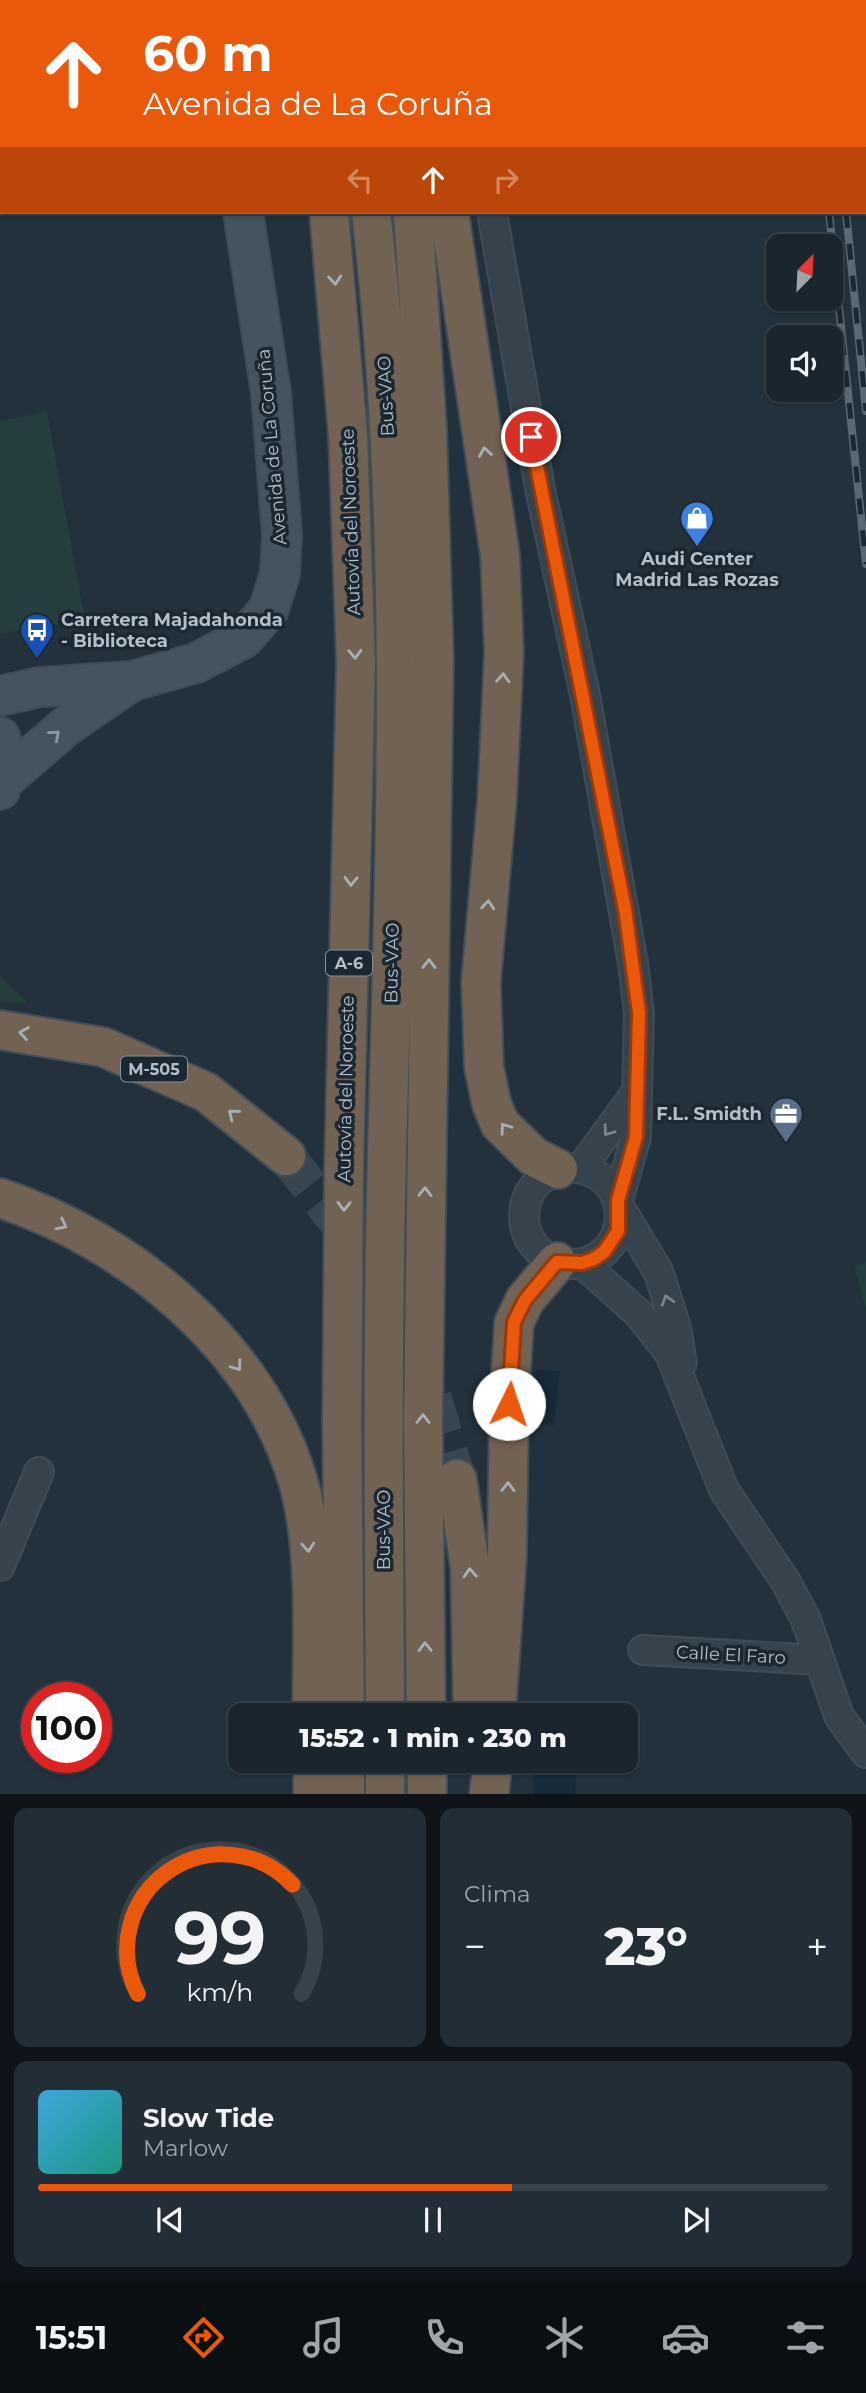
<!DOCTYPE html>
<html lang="es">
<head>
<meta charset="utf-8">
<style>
	:root { --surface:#1a252d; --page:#232d35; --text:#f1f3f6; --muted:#9fa5aa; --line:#384249; --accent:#ea580c }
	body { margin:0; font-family:Montserrat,sans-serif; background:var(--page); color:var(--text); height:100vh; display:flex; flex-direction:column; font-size:26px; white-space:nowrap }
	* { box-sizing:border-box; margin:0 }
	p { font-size:23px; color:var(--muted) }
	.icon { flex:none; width:38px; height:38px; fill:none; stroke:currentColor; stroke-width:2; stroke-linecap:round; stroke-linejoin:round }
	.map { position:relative; height:1794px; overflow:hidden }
	.side { display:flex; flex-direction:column; gap:14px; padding:14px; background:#0e1419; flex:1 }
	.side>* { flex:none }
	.guide { position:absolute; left:0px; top:0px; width:866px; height:214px; box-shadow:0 2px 5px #0004,0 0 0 2px var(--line); background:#ea580c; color:#fff; overflow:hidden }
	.needle { width:46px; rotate:24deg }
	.tools { position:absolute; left:766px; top:234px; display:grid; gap:14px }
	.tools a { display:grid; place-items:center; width:77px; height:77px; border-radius:14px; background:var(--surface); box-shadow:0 2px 5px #0004,0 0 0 2px var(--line); font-size:35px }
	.speed { position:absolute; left:21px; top:1682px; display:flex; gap:14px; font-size:35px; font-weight:700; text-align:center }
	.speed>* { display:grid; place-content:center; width:91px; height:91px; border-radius:50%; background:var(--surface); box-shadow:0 2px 5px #0004,0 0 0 2px var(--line); line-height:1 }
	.speed .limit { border:10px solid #d22; background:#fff; color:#111 }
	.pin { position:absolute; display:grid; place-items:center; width:60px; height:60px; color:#fff; margin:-30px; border:4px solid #fff; border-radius:50%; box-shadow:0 2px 7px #0007 }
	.me { position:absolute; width:77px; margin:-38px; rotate:4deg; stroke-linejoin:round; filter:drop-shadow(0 0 5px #0008) }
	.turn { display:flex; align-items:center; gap:24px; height:147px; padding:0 28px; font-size:32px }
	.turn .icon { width:91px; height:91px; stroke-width:2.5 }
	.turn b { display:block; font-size:49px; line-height:60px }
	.lanes { display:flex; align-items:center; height:66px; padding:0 28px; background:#0003; justify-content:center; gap:35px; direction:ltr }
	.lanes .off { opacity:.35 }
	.big { font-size:52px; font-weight:800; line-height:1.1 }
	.side .widget { flex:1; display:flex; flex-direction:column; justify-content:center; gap:10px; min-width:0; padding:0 24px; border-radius:14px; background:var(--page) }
	.side .dial { align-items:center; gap:0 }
	.dial svg { height:182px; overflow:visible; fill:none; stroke:var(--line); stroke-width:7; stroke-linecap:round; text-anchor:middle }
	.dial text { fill:var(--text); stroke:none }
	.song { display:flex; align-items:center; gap:21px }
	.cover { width:84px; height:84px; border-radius:10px; background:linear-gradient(135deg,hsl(200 70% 55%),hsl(170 70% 35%)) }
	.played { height:7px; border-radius:4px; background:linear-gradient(90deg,var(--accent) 60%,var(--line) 60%) }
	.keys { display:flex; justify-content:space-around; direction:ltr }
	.heat { display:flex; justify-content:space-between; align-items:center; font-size:38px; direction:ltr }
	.side .tiles { flex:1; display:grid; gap:14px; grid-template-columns:1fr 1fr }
	.widget:last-child { grid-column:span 2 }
	.trip { position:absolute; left:228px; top:1703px; width:410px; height:70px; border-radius:14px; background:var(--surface); box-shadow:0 2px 5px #0004,0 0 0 2px var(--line); font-weight:800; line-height:70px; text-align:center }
	.tabs { display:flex; height:112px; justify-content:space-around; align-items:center; background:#0a0f12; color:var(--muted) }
	.tabs .icon { width:49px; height:49px }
	.tabs .selected { color:var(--accent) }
	.tabs b { font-size:32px; color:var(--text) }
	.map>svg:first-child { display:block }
	.green { fill:#253d3d }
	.water { fill:#162a3a }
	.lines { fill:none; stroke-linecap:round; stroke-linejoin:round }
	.highway-tunnel { stroke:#384651; stroke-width:38; stroke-dasharray:38 19; stroke-linecap:butt }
	.lane-casing { stroke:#404c55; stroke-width:18 }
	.street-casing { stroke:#404c55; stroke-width:32 }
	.secondary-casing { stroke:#404c55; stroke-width:42 }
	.highway-casing { stroke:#424e57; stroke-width:42 }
	.lane { stroke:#37434c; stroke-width:14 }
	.street { stroke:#37434c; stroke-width:28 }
	.secondary { stroke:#45535f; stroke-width:38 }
	.highway { stroke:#726254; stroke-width:38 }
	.rail-casing { stroke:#596873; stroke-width:8 }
	.rail { stroke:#1c2831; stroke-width:5; stroke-dasharray:16; stroke-linecap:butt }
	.oneway { stroke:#a8b0b7 }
	.oneway2 { stroke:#8c99a3 }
	.oneway3 { stroke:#7b8790 }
	.route-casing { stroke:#983908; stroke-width:18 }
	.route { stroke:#ea580c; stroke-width:12 }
	.labels { text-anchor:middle; stroke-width:7; stroke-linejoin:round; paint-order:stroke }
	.shield { fill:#1c2831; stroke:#85919b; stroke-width:2 }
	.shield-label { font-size:16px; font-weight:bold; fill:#b2bec8 }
	.street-label { font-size:18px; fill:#b2bec8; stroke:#1c2831 }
	.poi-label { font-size:18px; font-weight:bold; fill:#b2bec8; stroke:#1c2831 }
</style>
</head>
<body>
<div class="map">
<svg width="866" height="1795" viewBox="0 0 866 1795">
	<rect width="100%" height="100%" fill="#23313c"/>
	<path class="green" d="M 47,412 L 85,619 L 0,634 L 0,421 Z
		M 0,976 L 28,1003 L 0,1002 Z
		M 866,1262 L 866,1309 L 854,1266 Z"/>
	<path class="water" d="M 536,1370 L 560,1371 L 554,1425 L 535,1423 Z
		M 534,1761 L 577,1761 L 575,1794 L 533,1794 Z"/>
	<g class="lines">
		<path class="highway-tunnel" d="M 286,1156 L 370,1263 L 417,1346 L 457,1479"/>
		<g class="lane-casing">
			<path id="lane" d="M 550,0 L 557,2
				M 628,2 L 634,0"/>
		</g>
		<g class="street-casing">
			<path id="street" d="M 453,0 L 453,2
				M 864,68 L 866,68
				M 0,161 L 2,161
				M 492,212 L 540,489 L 585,695 L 633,963 L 639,1013 L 636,1137 L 618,1200
				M524 1216a48 48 0 1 1 96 0a48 48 0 1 1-96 0Z
				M 581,1168 L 636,1093
				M 619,1206 L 659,1273 L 676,1328 L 682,1363
				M 582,1263 L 639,1314 L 670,1354 L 724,1490 L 786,1582 L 806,1620 L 839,1716 L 866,1753
				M 0,1566 L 39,1472
				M 643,1650 L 820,1660"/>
		</g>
		<g class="secondary-casing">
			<path id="secondary" d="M 208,0 L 208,2
				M 0,696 L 40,687 L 132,681 L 196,663 L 244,638 L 269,609 L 280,573 L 282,535 L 271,393 L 243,212
				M 0,737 L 5,755 L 0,790
				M 4,780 L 65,727 L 132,681"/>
		</g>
		<g class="highway-casing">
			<path id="highway" d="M 298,0 L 298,2
				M 341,0 L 341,2
				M 394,0 L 394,2
				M 329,212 L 348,435 L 356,662 L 344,1167 L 342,1423 L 345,1715
				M 371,212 C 408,523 395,843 387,1156 C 382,1342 384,1529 385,1715
				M 413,212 L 427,427 L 434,660 L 423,1422 L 426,1715
				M 449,212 L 500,555 L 504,652 L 497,800 L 481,982 L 484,1068 L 492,1105 L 500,1124 L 534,1157 L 558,1169
				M 0,1030 L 103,1047 L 206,1092 L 286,1156
				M 0,1198 C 130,1241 258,1346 298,1481 C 318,1549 312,1644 312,1715
				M 457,1479 L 470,1567 L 473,1715
				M 496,1715 L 507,1555 L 509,1404 L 514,1323 L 525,1300 L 557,1262
				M 313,1760 L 313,1795
				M 345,1760 L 345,1795
				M 385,1760 L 385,1795
				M 427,1760 L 427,1795
				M 489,1795 L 493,1760"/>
		</g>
		<use href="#lane" class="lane"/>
		<use href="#street" class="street"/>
		<use href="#secondary" class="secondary"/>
		<use href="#highway" class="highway"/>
		<g class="rail-casing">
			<path id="rail" d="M 808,0 L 808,2
				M 826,0 L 826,2
				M 829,212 L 866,564
				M 846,212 L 866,411"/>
		</g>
		<use href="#rail" class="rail"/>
	</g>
	<defs><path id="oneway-chevron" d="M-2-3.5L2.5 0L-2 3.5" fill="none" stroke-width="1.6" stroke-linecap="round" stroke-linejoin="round" transform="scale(1.75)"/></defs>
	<g class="oneway">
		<use href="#oneway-chevron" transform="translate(335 280) rotate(85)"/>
		<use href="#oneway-chevron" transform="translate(485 452) rotate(-99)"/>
		<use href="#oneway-chevron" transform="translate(355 654) rotate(88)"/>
		<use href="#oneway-chevron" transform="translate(503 678) rotate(-87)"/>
		<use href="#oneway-chevron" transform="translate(351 881) rotate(91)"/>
		<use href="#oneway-chevron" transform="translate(488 905) rotate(-85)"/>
		<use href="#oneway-chevron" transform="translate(429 964) rotate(-89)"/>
		<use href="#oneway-chevron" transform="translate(24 1033) rotate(-170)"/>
		<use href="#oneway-chevron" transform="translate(233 1114) rotate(-141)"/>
		<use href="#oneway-chevron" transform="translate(505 1128) rotate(-126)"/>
		<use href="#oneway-chevron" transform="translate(425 1192) rotate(-89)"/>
		<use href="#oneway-chevron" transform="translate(344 1206) rotate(91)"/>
		<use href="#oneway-chevron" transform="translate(62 1225) rotate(27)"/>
		<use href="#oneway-chevron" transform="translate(237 1366) rotate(54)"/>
		<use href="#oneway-chevron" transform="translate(423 1419) rotate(-90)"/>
		<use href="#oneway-chevron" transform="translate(508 1487) rotate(-89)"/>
		<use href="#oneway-chevron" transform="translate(308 1547) rotate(86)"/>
		<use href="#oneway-chevron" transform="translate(470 1573) rotate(-93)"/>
		<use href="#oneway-chevron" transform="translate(425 1647) rotate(-91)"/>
	</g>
	<use class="oneway2" href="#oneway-chevron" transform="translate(55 735) rotate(-41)"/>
	<g class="oneway3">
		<use href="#oneway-chevron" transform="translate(608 1131) rotate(126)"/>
		<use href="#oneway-chevron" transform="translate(667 1300) rotate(-107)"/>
	</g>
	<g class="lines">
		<g class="route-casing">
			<path id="route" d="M 509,1404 L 514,1322 L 525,1300 L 557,1262 L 582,1263 L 594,1259 L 604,1252 L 618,1231 L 618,1200 L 636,1137 L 639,1013 L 625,909 L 531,437"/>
		</g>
		<use href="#route" class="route"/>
	</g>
	<defs>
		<g id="shop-pin" transform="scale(1.75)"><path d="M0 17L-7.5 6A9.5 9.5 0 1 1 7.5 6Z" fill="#3f7fe0" stroke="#1c2831"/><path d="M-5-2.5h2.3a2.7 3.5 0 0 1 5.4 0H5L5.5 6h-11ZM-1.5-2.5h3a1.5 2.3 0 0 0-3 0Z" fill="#fff"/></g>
		<g id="bus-pin" transform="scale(1.75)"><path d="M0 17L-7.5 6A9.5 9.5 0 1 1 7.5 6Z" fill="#1a4fb4" stroke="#1c2831"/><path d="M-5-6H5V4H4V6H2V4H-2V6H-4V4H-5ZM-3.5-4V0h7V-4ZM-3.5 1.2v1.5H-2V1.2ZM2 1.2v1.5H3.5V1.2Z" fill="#fff"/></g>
		<g id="office-pin" transform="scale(1.75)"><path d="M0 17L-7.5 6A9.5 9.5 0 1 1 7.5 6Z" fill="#5c6f8a" stroke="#1c2831"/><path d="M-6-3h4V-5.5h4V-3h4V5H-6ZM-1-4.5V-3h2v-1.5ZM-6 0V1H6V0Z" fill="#fff"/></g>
	</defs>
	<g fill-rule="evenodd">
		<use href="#shop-pin" x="697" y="518"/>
		<use href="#bus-pin" x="37" y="630"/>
		<use href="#office-pin" x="786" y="1114"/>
	</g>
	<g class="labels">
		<g class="shield">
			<rect x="326" y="950.5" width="46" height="25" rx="5"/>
			<rect x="121" y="1056.5" width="66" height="25" rx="5"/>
		</g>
		<g class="shield-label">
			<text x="349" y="969">A-6</text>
			<text x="154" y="1075">M-505</text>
		</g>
		<g class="street-label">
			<text transform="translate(386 396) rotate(-93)" y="6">Bus-VAO</text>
			<text transform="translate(272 447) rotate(-95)" y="6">Avenida de La Coruña</text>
			<text transform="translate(351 522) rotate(-92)" y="6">Autovía del Noroeste</text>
			<text transform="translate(392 963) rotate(-89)" y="6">Bus-VAO</text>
			<text transform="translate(346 1089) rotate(-89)" y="6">Autovía del Noroeste</text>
			<text transform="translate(384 1530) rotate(-90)" y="6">Bus-VAO</text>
			<text transform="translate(731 1655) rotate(3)" y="6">Calle El Faro</text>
		</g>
		<g class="poi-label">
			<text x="697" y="565">Audi Center<tspan x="697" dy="21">Madrid Las Rozas</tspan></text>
			<text x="61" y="626" text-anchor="start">Carretera Majadahonda<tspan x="61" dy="21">- Biblioteca</tspan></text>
			<text x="762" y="1120" text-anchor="end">F.L. Smidth</text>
		</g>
	</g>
</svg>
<div class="tools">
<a><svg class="needle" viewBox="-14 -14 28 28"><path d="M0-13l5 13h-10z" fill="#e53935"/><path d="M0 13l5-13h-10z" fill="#9fa5aa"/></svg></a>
<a><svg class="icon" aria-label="sound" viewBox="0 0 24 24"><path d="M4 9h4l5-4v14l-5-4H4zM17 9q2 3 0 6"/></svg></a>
</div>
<div class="speed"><div class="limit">100</div></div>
<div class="pin" style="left:531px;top:437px;background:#d93025"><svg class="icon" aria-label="arrive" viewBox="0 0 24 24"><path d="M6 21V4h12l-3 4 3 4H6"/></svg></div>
<svg class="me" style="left:509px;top:1404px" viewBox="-20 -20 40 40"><circle r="19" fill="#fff"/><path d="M0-13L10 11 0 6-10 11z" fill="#ea580c"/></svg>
<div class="trip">15:52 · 1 min · 230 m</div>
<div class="guide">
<div class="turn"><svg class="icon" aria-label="ahead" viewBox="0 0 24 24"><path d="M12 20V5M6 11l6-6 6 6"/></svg><div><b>60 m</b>Avenida de La Coruña</div></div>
<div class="lanes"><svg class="icon off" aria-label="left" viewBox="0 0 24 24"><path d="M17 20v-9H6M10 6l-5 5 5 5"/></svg><svg class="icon" aria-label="ahead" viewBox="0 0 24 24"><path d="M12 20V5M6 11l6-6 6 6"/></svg><svg class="icon off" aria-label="right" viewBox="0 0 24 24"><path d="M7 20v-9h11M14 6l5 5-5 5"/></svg></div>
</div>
</div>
<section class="side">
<div class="tiles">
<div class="widget dial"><svg viewBox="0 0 100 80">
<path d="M14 69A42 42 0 1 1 86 69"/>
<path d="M14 69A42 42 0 0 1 82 21" stroke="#ea580c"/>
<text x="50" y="56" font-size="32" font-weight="700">99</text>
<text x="50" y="72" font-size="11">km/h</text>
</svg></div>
<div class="widget"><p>Clima</p>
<div class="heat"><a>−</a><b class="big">23°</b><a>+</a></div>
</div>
<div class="widget">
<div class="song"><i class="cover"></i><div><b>Slow Tide</b><p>Marlow</p></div></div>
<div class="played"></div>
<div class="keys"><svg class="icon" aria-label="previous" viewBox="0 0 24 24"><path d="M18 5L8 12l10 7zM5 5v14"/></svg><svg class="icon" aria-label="pause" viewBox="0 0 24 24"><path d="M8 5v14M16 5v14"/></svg><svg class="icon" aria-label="next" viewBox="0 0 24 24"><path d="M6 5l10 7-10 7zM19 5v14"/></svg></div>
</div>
</div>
</section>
<nav class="tabs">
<b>15:51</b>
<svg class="icon selected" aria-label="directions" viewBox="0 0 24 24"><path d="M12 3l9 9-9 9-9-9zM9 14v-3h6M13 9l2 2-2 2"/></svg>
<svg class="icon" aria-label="music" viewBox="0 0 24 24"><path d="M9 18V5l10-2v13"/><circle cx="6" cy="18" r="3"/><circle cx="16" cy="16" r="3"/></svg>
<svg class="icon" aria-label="phone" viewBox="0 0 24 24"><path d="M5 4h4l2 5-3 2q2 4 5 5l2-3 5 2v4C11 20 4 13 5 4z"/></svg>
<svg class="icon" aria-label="climate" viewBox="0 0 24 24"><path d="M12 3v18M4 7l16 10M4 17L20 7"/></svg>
<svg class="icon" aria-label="car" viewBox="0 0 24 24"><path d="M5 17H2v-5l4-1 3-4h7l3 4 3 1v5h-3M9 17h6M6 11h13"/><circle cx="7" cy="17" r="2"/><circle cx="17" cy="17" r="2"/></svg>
<svg class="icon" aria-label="filters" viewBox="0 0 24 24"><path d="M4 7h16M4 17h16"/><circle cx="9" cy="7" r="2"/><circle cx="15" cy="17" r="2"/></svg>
</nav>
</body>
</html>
